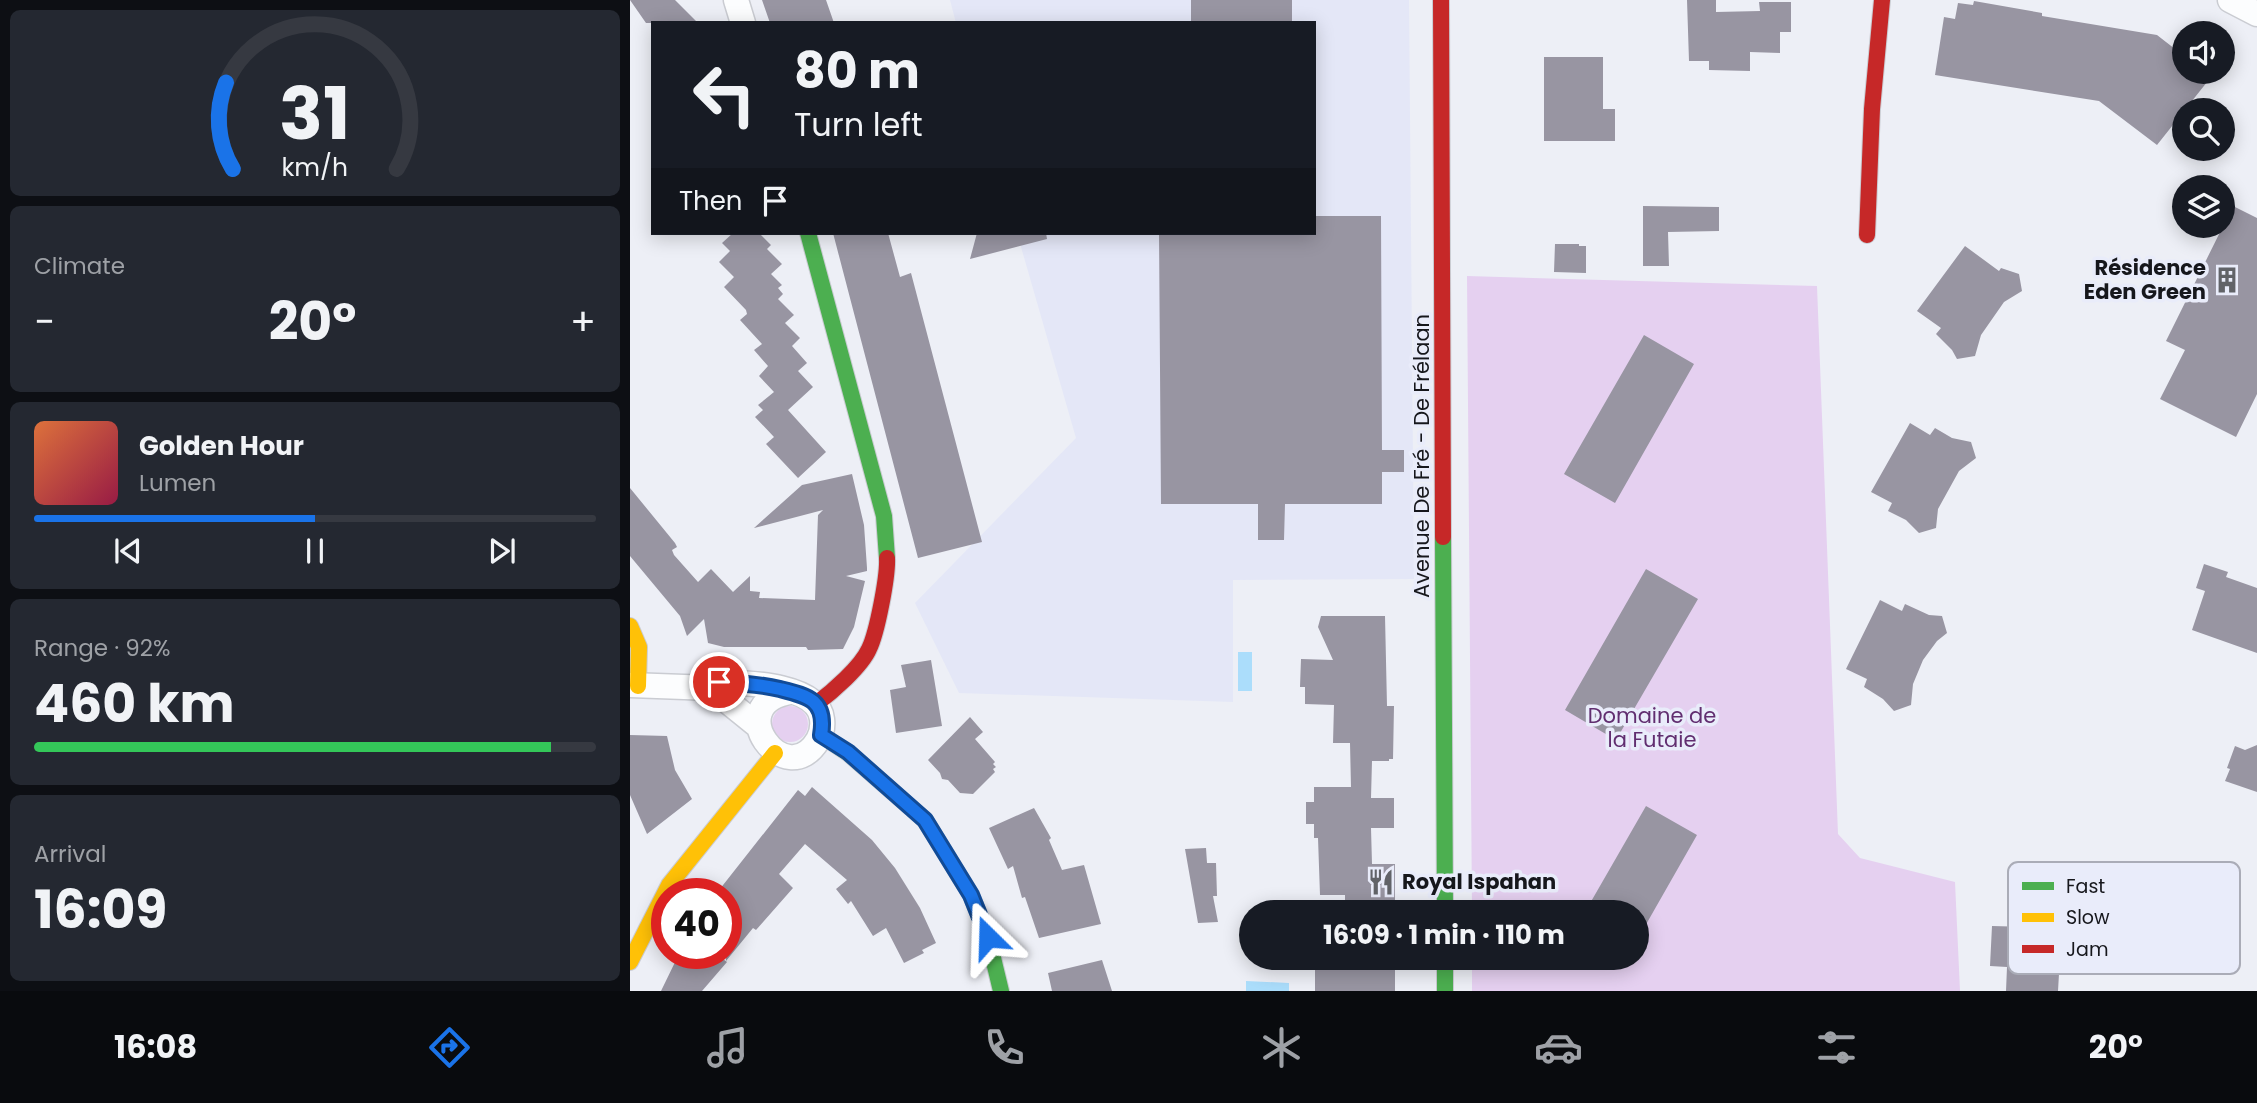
<!DOCTYPE html>
<html lang="en">
<head>
<meta charset="utf-8">
<style>
	:root { --surface:#171b24; --page:#242831; --text:#f1f3f6; --muted:#9ea1a6; --line:#363941; --accent:#1a73e8 }
	body { margin:0; font-family:Poppins,sans-serif; background:var(--page); color:var(--text); height:100vh; display:flex; flex-direction:column; font-size:26px; white-space:nowrap }
	* { box-sizing:border-box; margin:0 }
	p { font-size:23px; color:var(--muted) }
	.icon { flex:none; width:38px; height:38px; fill:none; stroke:currentColor; stroke-width:2; stroke-linecap:round; stroke-linejoin:round }
	.map { position:relative; flex:1; overflow:hidden }
	.details { display:flex; flex-direction:column; gap:10px; padding:10px; background:#0d0f14; width:630px }
	.details>* { flex:none }
	.top-card { position:absolute; left:21px; top:21px; width:665px; height:214px; border-radius:0px; box-shadow:0 4px 18px #0003; background:#171b24; color:var(--text); overflow:hidden }
	.buttons { position:absolute; left:1542px; top:21px; display:grid; gap:14px }
	.buttons a { display:grid; place-items:center; width:63px; height:63px; border-radius:50%; background:var(--surface); box-shadow:0 4px 18px #0003; font-size:35px }
	.speed { position:absolute; left:21px; top:878px; display:flex; gap:14px; font-size:35px; font-weight:700; text-align:center }
	.speed>* { display:grid; place-content:center; width:91px; height:91px; border-radius:50%; background:var(--surface); box-shadow:0 4px 18px #0003; line-height:1 }
	.speed .limit { border:10px solid #d22; background:#fff; color:#111 }
	.pin { position:absolute; display:grid; place-items:center; width:60px; height:60px; color:#fff; margin:-30px; border:4px solid #fff; border-radius:50%; box-shadow:0 2px 7px #0007 }
	.me { position:absolute; width:77px; margin:-38px; rotate:338deg; stroke-linejoin:round; filter:drop-shadow(0 0 5px #0008) }
	.turn { display:flex; align-items:center; gap:24px; height:147px; padding:0 28px; font-size:32px }
	.turn .icon { width:91px; height:91px; stroke-width:2.5 }
	.turn b { display:block; font-size:49px; line-height:60px }
	.then { display:flex; align-items:center; height:66px; padding:0 28px; background:#0003; gap:14px; font-size:26px }
	.big { font-size:52px; font-weight:700; line-height:1.1 }
	.details .widget { flex:1; display:flex; flex-direction:column; justify-content:center; gap:10px; min-width:0; padding:0 24px; border-radius:10px; background:var(--page) }
	.details .dial { align-items:center; gap:0 }
	.dial svg { height:182px; overflow:visible; fill:none; stroke:var(--line); stroke-width:7; stroke-linecap:round; text-anchor:middle }
	.dial text { fill:var(--text); stroke:none }
	.song { display:flex; align-items:center; gap:21px }
	.cover { width:84px; height:84px; border-radius:10px; background:linear-gradient(135deg,hsl(20 70% 55%),hsl(340 70% 35%)) }
	.played { height:7px; border-radius:4px; background:linear-gradient(90deg,var(--accent) 50%,var(--line) 50%) }
	.keys { display:flex; justify-content:space-around; direction:ltr }
	.heat { display:flex; justify-content:space-between; align-items:center; font-size:38px; direction:ltr }
	.charge { height:10px; border-radius:5px; background:linear-gradient(90deg,#34c759 92%,var(--line) 0) }
	.trip { position:absolute; left:609px; top:900px; width:410px; height:70px; border-radius:35px; background:var(--surface); box-shadow:0 4px 18px #0003; font-weight:700; line-height:70px; text-align:center }
	.tabs { display:flex; height:112px; justify-content:space-around; align-items:center; background:#090b0e; color:var(--muted) }
	.tabs .icon { width:49px; height:49px }
	.tabs .active { color:var(--accent) }
	.tabs b { font-size:32px; color:var(--text) }
	main { display:flex; flex:1; min-height:0 }
	.map>svg:first-child { display:block }
	.built { fill:#e4e7f7 }
	.green { fill:#e5d0f0 }
	.water { fill:#abddfb }
	.building { fill:#9895a2 }
	.lines { fill:none; stroke-linecap:round; stroke-linejoin:round }
	.street-casing { stroke:#caccd2; stroke-width:27 }
	.fast-casing { stroke:#caccd2; stroke-width:18 }
	.slow-casing { stroke:#caccd2; stroke-width:18 }
	.jam-casing { stroke:#caccd2; stroke-width:18 }
	.street { stroke:#fcfdfe; stroke-width:24 }
	.fast { stroke:#4caf50; stroke-width:16 }
	.slow { stroke:#ffc107; stroke-width:16 }
	.jam { stroke:#c62828; stroke-width:16 }
	.route-casing { stroke:#114b97; stroke-width:18 }
	.route { stroke:#1a73e8; stroke-width:12 }
	.labels { text-anchor:middle; stroke-width:7; stroke-linejoin:round; paint-order:stroke }
	.poi-label { font-size:21px; font-weight:bold; fill:#16171c; stroke:#e9ecfa; text-anchor:end }
	.street-label { font-size:21px; fill:#16171c; stroke:#e9ecfa }
	.park-label { font-size:21px; fill:#612e70; stroke:#e9ecfa }
	.key { fill:#e9ecfa; stroke:#aaacb7; stroke-width:2 }
	.key-label { font-size:19px; fill:#16171c }
</style>
</head>
<body>
<main>
<section class="details">
<div class="widget dial"><svg viewBox="0 0 100 80">
<path d="M14 69A42 42 0 1 1 86 69"/>
<path d="M14 69A42 42 0 0 1 11 31" stroke="#1a73e8"/>
<text x="50" y="56" font-size="32" font-weight="700">31</text>
<text x="50" y="72" font-size="11">km/h</text>
</svg></div>
<div class="widget"><p>Climate</p>
<div class="heat"><a>−</a><b class="big">20°</b><a>+</a></div>
</div>
<div class="widget">
<div class="song"><i class="cover"></i><div><b>Golden Hour</b><p>Lumen</p></div></div>
<div class="played"></div>
<div class="keys"><svg class="icon" aria-label="previous" viewBox="0 0 24 24"><path d="M18 5L8 12l10 7zM5 5v14"/></svg><svg class="icon" aria-label="pause" viewBox="0 0 24 24"><path d="M8 5v14M16 5v14"/></svg><svg class="icon" aria-label="next" viewBox="0 0 24 24"><path d="M6 5l10 7-10 7zM19 5v14"/></svg></div>
</div>
<div class="widget"><p>Range · 92%</p><b class="big">460 km</b><div class="charge"></div></div>
<div class="widget"><p>Arrival</p><b class="big">16:09</b></div>
</section>
<div class="map">
<svg width="1627" height="991" viewBox="0 0 1627 991">
	<rect width="100%" height="100%" fill="#edeff6"/>
	<path class="built" d="M 320,0 L 779,0 L 784,579 L 603,580 L 603,702 L 329,693 L 285,603 L 446,438 L 387,233 L 684,233 L 684,23 L 326,23 Z"/>
	<path class="green" d="M 837,276 L 1187,286 L 1208,834 L 1230,858 L 1325,882 L 1330,991 L 842,991 L 842,957 L 1006,957 L 1006,912 L 842,912 Z
		M142 724a18 18 0 1 1 36 0a18 18 0 1 1-36 0Z"/>
	<path class="water" d="M 608,652 L 622,652 L 622,691 L 608,691 Z
		M 616,981 L 659,983 L 659,991 L 616,991 Z"/>
	<path class="building" d="M 0,0 L 45,0 L 68,23 L 16,23 Z
		M 132,0 L 196,0 L 204,23 L 140,23 Z
		M 561,0 L 662,0 L 662,23 L 561,23 Z
		M 1057,0 L 1086,0 L 1086,12 L 1130,11 L 1129,2 L 1161,2 L 1161,32 L 1150,32 L 1150,53 L 1120,52 L 1120,71 L 1079,70 L 1079,61 L 1059,61 Z
		M 1344,1 L 1412,13 L 1412,16 L 1527,35 L 1554,56 L 1554,72 L 1585,72 L 1527,145 L 1469,101 L 1305,75 L 1314,17 L 1325,19 L 1328,3 L 1343,5 Z
		M 914,57 L 973,57 L 973,109 L 985,109 L 985,141 L 914,141 Z
		M 1013,206 L 1089,207 L 1089,231 L 1038,232 L 1039,266 L 1013,266 Z
		M 1603,206 L 1627,218 L 1627,394 L 1606,437 L 1530,399 L 1555,350 L 1536,341 Z
		M 684,216 L 751,216 L 752,450 L 774,450 L 774,472 L 752,472 L 752,504 L 655,504 L 654,540 L 628,540 L 628,504 L 531,504 L 529,233 L 684,233 Z
		M 103,233 L 129,233 L 141,245 L 137,249 L 152,264 L 141,274 L 152,285 L 148,288 L 153,294 L 148,299 L 164,315 L 155,323 L 170,338 L 162,346 L 177,363 L 168,371 L 183,387 L 158,410 L 196,452 L 168,478 L 136,444 L 144,437 L 125,417 L 133,410 L 128,405 L 144,392 L 129,376 L 138,366 L 124,350 L 132,344 L 110,320 L 117,314 L 116,310 L 94,287 L 104,277 L 89,262 L 100,251 L 92,243 Z
		M 203,233 L 258,233 L 270,277 L 281,273 L 352,542 L 288,558 Z
		M 347,233 L 416,233 L 417,239 L 340,259 Z
		M 925,244 L 949,244 L 949,246 L 956,246 L 956,273 L 924,272 Z
		M 1335,246 L 1369,271 L 1371,268 L 1389,274 L 1392,291 L 1374,302 L 1351,335 L 1345,356 L 1327,359 L 1322,350 L 1306,334 L 1311,328 L 1287,311 Z
		M 1014,335 L 1064,364 L 985,503 L 934,474 Z
		M 1280,423 L 1300,435 L 1305,428 L 1322,438 L 1341,442 L 1346,458 L 1329,471 L 1308,509 L 1306,528 L 1289,533 L 1276,520 L 1258,511 L 1262,503 L 1241,492 Z
		M 222,474 L 234,525 L 237,568 L 237,571 L 216,576 L 235,581 L 224,627 L 213,649 L 178,650 L 176,647 L 94,647 L 78,643 L 74,619 L 57,636 L 50,616 L 0,556 L 0,488 L 45,543 L 47,547 L 42,550 L 44,555 L 68,582 L 81,569 L 103,592 L 120,576 L 120,591 L 130,592 L 129,598 L 185,600 L 188,515 L 193,510 L 124,528 L 172,485 Z
		M 1574,564 L 1598,572 L 1596,577 L 1627,588 L 1627,653 L 1562,630 L 1575,591 L 1566,588 Z
		M 1016,569 L 1068,599 L 986,740 L 935,710 Z
		M 1250,600 L 1272,611 L 1275,604 L 1299,615 L 1312,616 L 1317,633 L 1307,641 L 1293,660 L 1283,684 L 1281,705 L 1264,711 L 1253,699 L 1234,687 L 1237,679 L 1216,669 Z
		M 691,616 L 755,616 L 757,706 L 764,706 L 763,759 L 759,759 L 759,761 L 742,761 L 741,798 L 764,798 L 764,828 L 741,828 L 742,864 L 765,864 L 765,912 L 715,912 L 715,895 L 690,895 L 688,838 L 684,838 L 684,824 L 676,824 L 676,802 L 684,802 L 684,787 L 721,787 L 720,743 L 703,743 L 704,705 L 675,704 L 675,687 L 670,687 L 671,659 L 703,660 L 688,627 Z
		M 301,660 L 312,726 L 266,733 L 260,690 L 276,687 L 271,665 Z
		M 340,717 L 353,732 L 345,739 L 365,762 L 363,764 L 366,767 L 363,769 L 365,772 L 343,794 L 330,793 L 318,780 L 312,779 L 310,773 L 298,760 Z
		M 0,735 L 37,736 L 45,770 L 62,799 L 17,834 L 0,795 Z
		M 1627,745 L 1627,792 L 1595,781 L 1600,769 L 1597,768 L 1605,746 L 1615,750 Z
		M 182,787 L 242,840 L 265,868 L 290,908 L 306,943 L 292,950 L 294,953 L 274,963 L 256,928 L 243,936 L 221,901 L 218,904 L 206,889 L 217,880 L 175,844 L 149,874 L 163,888 L 126,930 L 123,928 L 96,961 L 96,894 L 86,894 L 168,790 L 175,796 Z
		M 1016,806 L 1067,835 L 1006,942 L 1006,912 L 955,912 Z
		M 404,808 L 421,838 L 419,840 L 432,870 L 454,865 L 471,924 L 409,938 L 395,897 L 392,898 L 383,866 L 378,869 L 359,828 Z
		M 576,848 L 577,863 L 586,863 L 587,896 L 583,896 L 588,922 L 568,923 L 555,849 Z
		M 1362,926 L 1400,927 L 1399,938 L 1431,939 L 1428,991 L 1376,991 L 1377,967 L 1360,966 Z
		M 49,954 L 86,954 L 97,962 L 72,991 L 31,991 Z
		M 696,957 L 765,957 L 765,991 L 685,991 L 685,966 L 696,966 Z
		M 472,960 L 482,991 L 422,991 L 418,973 Z"/>
	<g class="lines">
		<g class="street-casing">
			<path id="street" d="M 106,0 L 113,23
				M 1600,0 L 1627,14
				M 0,685 L 81,688 L 128,726
				M 81,688 L 89,682 C 117,683 188,684 192,719 C 193,727 192,733 188,740 C 156,794 89,705 160,692"/>
		</g>
		<g class="fast-casing">
			<path id="fast" d="M 178,233 L 254,516 L 257,558
				M 813,537 L 815,912
				M 191,735 L 218,753 L 295,820 L 341,895 L 358,937 L 371,991
				M 815,957 L 815,991"/>
		</g>
		<g class="slow-casing">
			<path id="slow" d="M 0,626 L 9,647 L 8,686
				M 0,962 L 39,885 L 145,753"/>
		</g>
		<g class="jam-casing">
			<path id="jam" d="M 811,0 L 813,537
				M 1237,235 L 1242,109 L 1252,0
				M 186,704 C 202,692 231,667 239,649 C 247,633 258,576 257,558"/>
		</g>
		<use href="#street" class="street"/>
		<use href="#fast" class="fast"/>
		<use href="#slow" class="slow"/>
		<use href="#jam" class="jam"/>
	</g>
	<g class="lines">
		<g class="route-casing">
			<path id="route" d="M 89,682 C 110,683 129,684 150,689 C 178,696 197,700 191,735 L 218,752 L 295,820 L 341,895 L 358,937"/>
		</g>
		<use href="#route" class="route"/>
	</g>
	<defs>
		<g id="building-bare" transform="scale(2.1)"><path d="M-4-6H4V6H1V3H-1V6H-4ZM-2.5-4.3h1.7v1.8h-1.7ZM.8-4.3h1.7v1.8H.8ZM-2.5-1h1.7V.8h-1.7ZM.8-1h1.7V.8H.8Z" fill="#616368" stroke="#e9ecfa" stroke-width="2.5" paint-order="stroke"/></g>
		<g id="restaurant-bare" transform="scale(2.1)"><path d="M-5-6h1v4h1v-4h1v4h1v-4h1v5L-1.5 .5V6h-2V.5L-5-1ZM5-6V6H3V1.5H1.5Q1.5-4 5-6Z" fill="#616368" stroke="#e9ecfa" stroke-width="2.5" paint-order="stroke"/></g>
	</defs>
	<g fill-rule="evenodd">
		<use href="#building-bare" x="1597" y="280"/>
		<use href="#restaurant-bare" x="751" y="882"/>
	</g>
	<g class="labels">
		<g class="poi-label">
			<text x="1576" y="275">Résidence<tspan x="1576" dy="24">Eden Green</tspan></text>
			<text x="772" y="889" text-anchor="start">Royal Ispahan</text>
		</g>
		<g class="street-label">
			<text transform="translate(792 456) rotate(-90)" y="7">Avenue De Fré - De Frélaan</text>
		</g>
		<g class="park-label">
			<text x="1022" y="723">Domaine de<tspan x="1022" dy="24">la Futaie</tspan></text>
		</g>
	</g>
	<rect x="1378" y="862" width="232" height="112" rx="10" class="key"/>
	<rect x="1392" y="882" width="32" height="8" fill="#4caf50"/>
	<rect x="1392" y="913" width="32" height="9" fill="#ffc107"/>
	<rect x="1392" y="945" width="32" height="8" fill="#c62828"/>
	<g class="key-label">
		<text x="1436" y="893">Fast</text>
		<text x="1436" y="924">Slow</text>
		<text x="1436" y="956">Jam</text>
	</g>
</svg>
<div class="buttons">
<a><svg class="icon" aria-label="sound" viewBox="0 0 24 24"><path d="M4 9h4l5-4v14l-5-4H4zM17 9q2 3 0 6"/></svg></a>
<a><svg class="icon" aria-label="search" viewBox="0 0 24 24"><circle cx="10" cy="10" r="6"/><path d="M15 15l6 6"/></svg></a>
<a><svg class="icon" aria-label="layers" viewBox="0 0 24 24"><path d="M12 4l9 5-9 5-9-5zM3 14l9 5 9-5"/></svg></a>
</div>
<div class="speed"><div class="limit">40</div></div>
<div class="pin" style="left:89px;top:682px;background:#d93025"><svg class="icon" aria-label="arrive" viewBox="0 0 24 24"><path d="M6 21V4h12l-3 4 3 4H6"/></svg></div>
<svg class="me" style="left:358px;top:937px" viewBox="-20 -20 40 40"><path d="M0-17L14 15 0 8-14 15z" fill="#1a73e8" stroke="#fff" stroke-width="4"/></svg>
<div class="trip">16:09 · 1 min · 110 m</div>
<div class="top-card">
<div class="turn"><svg class="icon" aria-label="left" viewBox="0 0 24 24"><path d="M17 20v-9H6M10 6l-5 5 5 5"/></svg><div><b>80 m</b>Turn left</div></div>
<div class="then">Then<svg class="icon" aria-label="arrive" viewBox="0 0 24 24"><path d="M6 21V4h12l-3 4 3 4H6"/></svg></div>
</div>
</div>
</main>
<nav class="tabs">
<b>16:08</b>
<svg class="icon active" aria-label="directions" viewBox="0 0 24 24"><path d="M12 3l9 9-9 9-9-9zM9 14v-3h6M13 9l2 2-2 2"/></svg>
<svg class="icon" aria-label="music" viewBox="0 0 24 24"><path d="M9 18V5l10-2v13"/><circle cx="6" cy="18" r="3"/><circle cx="16" cy="16" r="3"/></svg>
<svg class="icon" aria-label="phone" viewBox="0 0 24 24"><path d="M5 4h4l2 5-3 2q2 4 5 5l2-3 5 2v4C11 20 4 13 5 4z"/></svg>
<svg class="icon" aria-label="climate" viewBox="0 0 24 24"><path d="M12 3v18M4 7l16 10M4 17L20 7"/></svg>
<svg class="icon" aria-label="car" viewBox="0 0 24 24"><path d="M5 17H2v-5l4-1 3-4h7l3 4 3 1v5h-3M9 17h6M6 11h13"/><circle cx="7" cy="17" r="2"/><circle cx="17" cy="17" r="2"/></svg>
<svg class="icon" aria-label="filters" viewBox="0 0 24 24"><path d="M4 7h16M4 17h16"/><circle cx="9" cy="7" r="2"/><circle cx="15" cy="17" r="2"/></svg>
<b>20°</b>
</nav>
</body>
</html>
